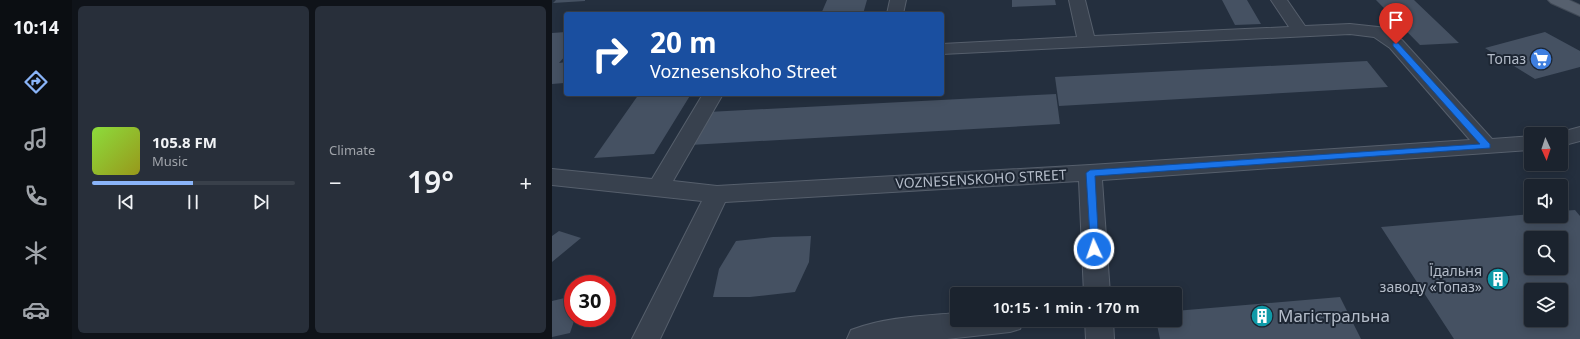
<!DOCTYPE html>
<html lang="en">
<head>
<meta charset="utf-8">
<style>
	:root { --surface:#1b232e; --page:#282f3a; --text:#f1f3f6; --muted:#a0a4aa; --line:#39404a; --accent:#8ab4f8 }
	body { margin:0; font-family:"Noto Sans",sans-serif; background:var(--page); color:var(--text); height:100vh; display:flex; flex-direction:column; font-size:15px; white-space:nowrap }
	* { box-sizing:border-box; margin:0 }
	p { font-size:13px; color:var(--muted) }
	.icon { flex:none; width:22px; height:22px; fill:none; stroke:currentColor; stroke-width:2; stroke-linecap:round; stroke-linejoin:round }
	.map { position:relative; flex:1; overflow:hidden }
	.panel { display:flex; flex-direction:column; gap:6px; padding:6px; background:#0f1319; width:480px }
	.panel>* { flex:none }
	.banner { position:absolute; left:12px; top:12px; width:380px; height:84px; border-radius:4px; box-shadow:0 2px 10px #0003,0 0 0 1px var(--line); background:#1a4fa0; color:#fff; overflow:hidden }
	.needle { width:26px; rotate:177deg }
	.controls { position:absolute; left:972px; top:127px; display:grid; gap:8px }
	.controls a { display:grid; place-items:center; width:44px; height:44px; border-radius:4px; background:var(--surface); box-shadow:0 2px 10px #0003,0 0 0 1px var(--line); font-size:20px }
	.speed { position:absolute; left:12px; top:275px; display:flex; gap:8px; font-size:20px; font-weight:700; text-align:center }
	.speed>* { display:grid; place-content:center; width:52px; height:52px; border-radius:50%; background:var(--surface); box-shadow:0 2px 10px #0003,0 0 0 1px var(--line); line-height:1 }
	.speed .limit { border:6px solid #d22; background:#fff; color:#111 }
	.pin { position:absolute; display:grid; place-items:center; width:34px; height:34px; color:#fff; margin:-41px -17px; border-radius:50% 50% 50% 0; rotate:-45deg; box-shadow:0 0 4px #0007 }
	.pin .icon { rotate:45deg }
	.me { position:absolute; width:44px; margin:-22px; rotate:357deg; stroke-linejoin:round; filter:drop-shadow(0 0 3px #0008) }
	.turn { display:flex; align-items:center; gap:14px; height:84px; padding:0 20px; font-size:18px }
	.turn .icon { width:52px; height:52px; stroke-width:2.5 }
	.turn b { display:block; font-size:28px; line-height:34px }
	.big { font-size:30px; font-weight:600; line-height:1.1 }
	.panel .widget { flex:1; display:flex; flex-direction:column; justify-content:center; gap:6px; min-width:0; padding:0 14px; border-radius:6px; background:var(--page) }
	.song { display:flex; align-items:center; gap:12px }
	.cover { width:48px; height:48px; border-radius:6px; background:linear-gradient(135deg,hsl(90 70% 55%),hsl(60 70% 35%)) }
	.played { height:4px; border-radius:2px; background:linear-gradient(90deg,var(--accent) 50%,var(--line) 50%) }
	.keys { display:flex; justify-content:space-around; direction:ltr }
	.heat { display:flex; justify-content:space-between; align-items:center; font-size:22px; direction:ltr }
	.panel .tiles { flex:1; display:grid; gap:6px; grid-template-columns:repeat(2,1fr) }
	.trip { position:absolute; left:398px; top:287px; width:232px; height:40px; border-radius:4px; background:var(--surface); box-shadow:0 2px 10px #0003,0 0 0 1px var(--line); font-weight:600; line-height:40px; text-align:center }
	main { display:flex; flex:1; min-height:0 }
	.menu { display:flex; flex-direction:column; width:72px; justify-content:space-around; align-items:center; background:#0b0e12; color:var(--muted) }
	.menu .icon { width:28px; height:28px }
	.menu .current { color:var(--accent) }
	.menu b { font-size:18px; color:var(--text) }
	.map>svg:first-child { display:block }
	.building { fill:#455162; fill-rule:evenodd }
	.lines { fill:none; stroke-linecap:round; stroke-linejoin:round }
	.minor-casing { stroke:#565f6c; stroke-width:2 }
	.major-casing { stroke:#414a57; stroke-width:2 }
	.minor { fill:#38414e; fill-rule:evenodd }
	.major { fill:#56606e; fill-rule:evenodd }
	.route { fill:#1a73e8; stroke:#114b97 }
	.labels { text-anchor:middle; stroke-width:4; stroke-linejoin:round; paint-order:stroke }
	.poi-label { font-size:14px; fill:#b4bcc9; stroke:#1d2633; text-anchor:end }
	.street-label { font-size:14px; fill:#b4bcc9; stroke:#1d2633 }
	.near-poi-label { font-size:17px; fill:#b4bcc9; stroke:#1d2633; text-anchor:start }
</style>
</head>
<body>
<main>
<nav class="menu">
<b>10:14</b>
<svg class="icon current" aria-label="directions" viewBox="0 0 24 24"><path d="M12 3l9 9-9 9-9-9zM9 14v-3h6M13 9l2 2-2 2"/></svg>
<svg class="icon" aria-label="music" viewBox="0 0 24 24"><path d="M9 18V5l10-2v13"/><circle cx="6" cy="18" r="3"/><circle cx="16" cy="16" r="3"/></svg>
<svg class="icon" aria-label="phone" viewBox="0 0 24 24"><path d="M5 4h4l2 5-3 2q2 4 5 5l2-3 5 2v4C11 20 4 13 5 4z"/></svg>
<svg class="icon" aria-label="climate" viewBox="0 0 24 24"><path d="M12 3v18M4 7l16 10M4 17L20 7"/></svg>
<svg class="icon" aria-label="car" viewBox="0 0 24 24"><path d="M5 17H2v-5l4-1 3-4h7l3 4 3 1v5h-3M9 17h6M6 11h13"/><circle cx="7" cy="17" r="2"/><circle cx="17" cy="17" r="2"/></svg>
</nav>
<section class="panel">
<div class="tiles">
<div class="widget">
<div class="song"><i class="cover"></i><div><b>105.8 FM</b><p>Music</p></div></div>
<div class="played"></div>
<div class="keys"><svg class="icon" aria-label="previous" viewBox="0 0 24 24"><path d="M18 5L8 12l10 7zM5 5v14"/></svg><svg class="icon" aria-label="pause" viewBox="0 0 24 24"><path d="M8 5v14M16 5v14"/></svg><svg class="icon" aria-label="next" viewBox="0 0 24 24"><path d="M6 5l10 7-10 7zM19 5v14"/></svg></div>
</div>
<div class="widget"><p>Climate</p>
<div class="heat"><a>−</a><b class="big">19°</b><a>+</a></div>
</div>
</div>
</section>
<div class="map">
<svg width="1028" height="339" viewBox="0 0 1028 339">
	<rect width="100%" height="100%" fill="#242f3e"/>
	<path class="building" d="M 4,0 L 33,0 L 33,1 L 1,3 Z
		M 275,0 L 315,0 L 311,14 L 269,14 Z
		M 460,0 L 503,0 L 504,5 L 460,7 Z
		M 670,0 L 695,0 L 709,24 L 683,25 Z
		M 824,0 L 862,0 L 907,43 L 868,45 Z
		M 14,32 L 14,55 L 7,63 L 14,62 L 14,81 L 12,83 L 0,84 L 0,33 Z
		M 993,32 L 1028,51 L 1028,67 L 983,79 L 933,48 Z
		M 815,61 L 836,87 L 507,106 L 503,77 Z
		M 87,94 L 139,94 L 102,154 L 42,158 Z
		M 504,94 L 508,124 L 138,145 L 156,112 Z
		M 1023,210 L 1028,216 L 1028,339 L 902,339 L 829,227 L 979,214 L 979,216 L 1009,216 L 1009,211 ZM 979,238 L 1009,238 L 1009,268 L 979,268 ZM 979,290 L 1009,290 L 1009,320 L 979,320 Z
		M 7,231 L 29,238 L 0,262 L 0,236 Z
		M 259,236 L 257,262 L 243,292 L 198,297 L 161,297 L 167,269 L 184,241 L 221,237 Z
		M 21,296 L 21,318 L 23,318 L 18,333 L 0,337 L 0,301 Z
		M 788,297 L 809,339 L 608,339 L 604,320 L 623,320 L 623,311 Z"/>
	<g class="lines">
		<g class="minor-casing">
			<path id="minor" d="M 338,0 L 354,0 L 351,14 L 335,14 Z
				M 517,0 L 533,0 L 542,36 L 737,27 L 719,0 L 735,0 L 753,26 L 798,24 L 826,27 L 832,28 L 850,40 L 940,139 L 979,136 L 979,150 L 550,180 L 558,294 L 532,294 L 527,181 L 173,202 L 108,339 L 80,339 L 150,201 L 0,185 L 0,169 L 100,179 L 151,94 L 171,94 L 121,181 L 165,186 L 538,165 L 918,140 L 838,48 L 822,37 L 798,34 L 390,54 L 390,44 L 525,37 Z
				M 1028,127 L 1028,141 L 1009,146 L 1009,134 L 1002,134 Z
				M 405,313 L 405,320 L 472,320 L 468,329 L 458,332 L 395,339 L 295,339 L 299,330 C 333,317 370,316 405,313 Z
				M 533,320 L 561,320 L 562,339 L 534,339 Z"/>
		</g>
		<g class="major-casing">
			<path id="major" d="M 996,0 L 1017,0 L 1028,5 L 1028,16 L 999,3 Z"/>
		</g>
		<use href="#minor" class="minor"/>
		<use href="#major" class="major"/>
	</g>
	<path class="route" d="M 841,43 L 846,43 L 938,144 L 938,148 L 543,176 L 547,249 L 542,253 L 539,252 L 534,173 L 538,170 L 928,144 L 841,46 Z"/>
	<defs>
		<g id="supermarket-disc" transform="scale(1.15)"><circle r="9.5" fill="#3f7fe0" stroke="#1d2633"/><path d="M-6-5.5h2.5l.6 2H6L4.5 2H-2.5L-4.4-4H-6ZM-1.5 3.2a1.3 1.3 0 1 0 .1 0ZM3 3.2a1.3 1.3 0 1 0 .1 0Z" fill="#fff"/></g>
		<g id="building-disc" transform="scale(1.15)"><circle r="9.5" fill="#0f9aa8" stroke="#1d2633"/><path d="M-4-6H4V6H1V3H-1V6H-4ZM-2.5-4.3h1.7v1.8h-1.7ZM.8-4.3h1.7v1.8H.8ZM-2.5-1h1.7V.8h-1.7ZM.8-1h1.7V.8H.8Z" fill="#fff"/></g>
	</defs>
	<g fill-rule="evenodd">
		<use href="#supermarket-disc" x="989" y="59"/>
		<use href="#building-disc" x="946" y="279"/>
		<use href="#building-disc" x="710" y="316"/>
	</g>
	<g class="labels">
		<g class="poi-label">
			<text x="974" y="64">Топаз</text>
			<text x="930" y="276">Їдальня<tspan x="930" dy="16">заводу «Топаз»</tspan></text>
		</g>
		<g class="street-label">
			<text transform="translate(429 179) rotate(-3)" y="5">VOZNESENSKOHO STREET</text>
		</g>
		<g class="near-poi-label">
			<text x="726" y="322">Магістральна</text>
		</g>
	</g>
</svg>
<div class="controls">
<a><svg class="needle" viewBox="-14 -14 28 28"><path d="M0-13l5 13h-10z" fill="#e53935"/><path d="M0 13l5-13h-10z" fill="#a0a4aa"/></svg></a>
<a><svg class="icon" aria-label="sound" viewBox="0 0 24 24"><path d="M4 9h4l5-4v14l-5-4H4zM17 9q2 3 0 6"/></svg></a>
<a><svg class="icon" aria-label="search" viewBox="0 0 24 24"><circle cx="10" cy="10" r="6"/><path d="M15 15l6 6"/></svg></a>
<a><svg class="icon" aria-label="layers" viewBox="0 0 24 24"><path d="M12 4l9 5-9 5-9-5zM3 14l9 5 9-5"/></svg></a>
</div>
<div class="speed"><div class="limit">30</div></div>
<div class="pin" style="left:844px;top:44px;background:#d93025"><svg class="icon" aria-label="arrive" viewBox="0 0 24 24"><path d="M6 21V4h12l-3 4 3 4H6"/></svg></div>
<svg class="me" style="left:542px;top:249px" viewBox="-20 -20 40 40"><circle r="17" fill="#1a73e8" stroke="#fff" stroke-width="3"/><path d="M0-11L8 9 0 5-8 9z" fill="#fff"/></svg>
<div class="trip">10:15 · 1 min · 170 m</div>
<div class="banner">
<div class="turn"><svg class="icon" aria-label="right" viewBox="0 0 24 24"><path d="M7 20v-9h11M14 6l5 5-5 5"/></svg><div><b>20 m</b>Voznesenskoho Street</div></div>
</div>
</div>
</main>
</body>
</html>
